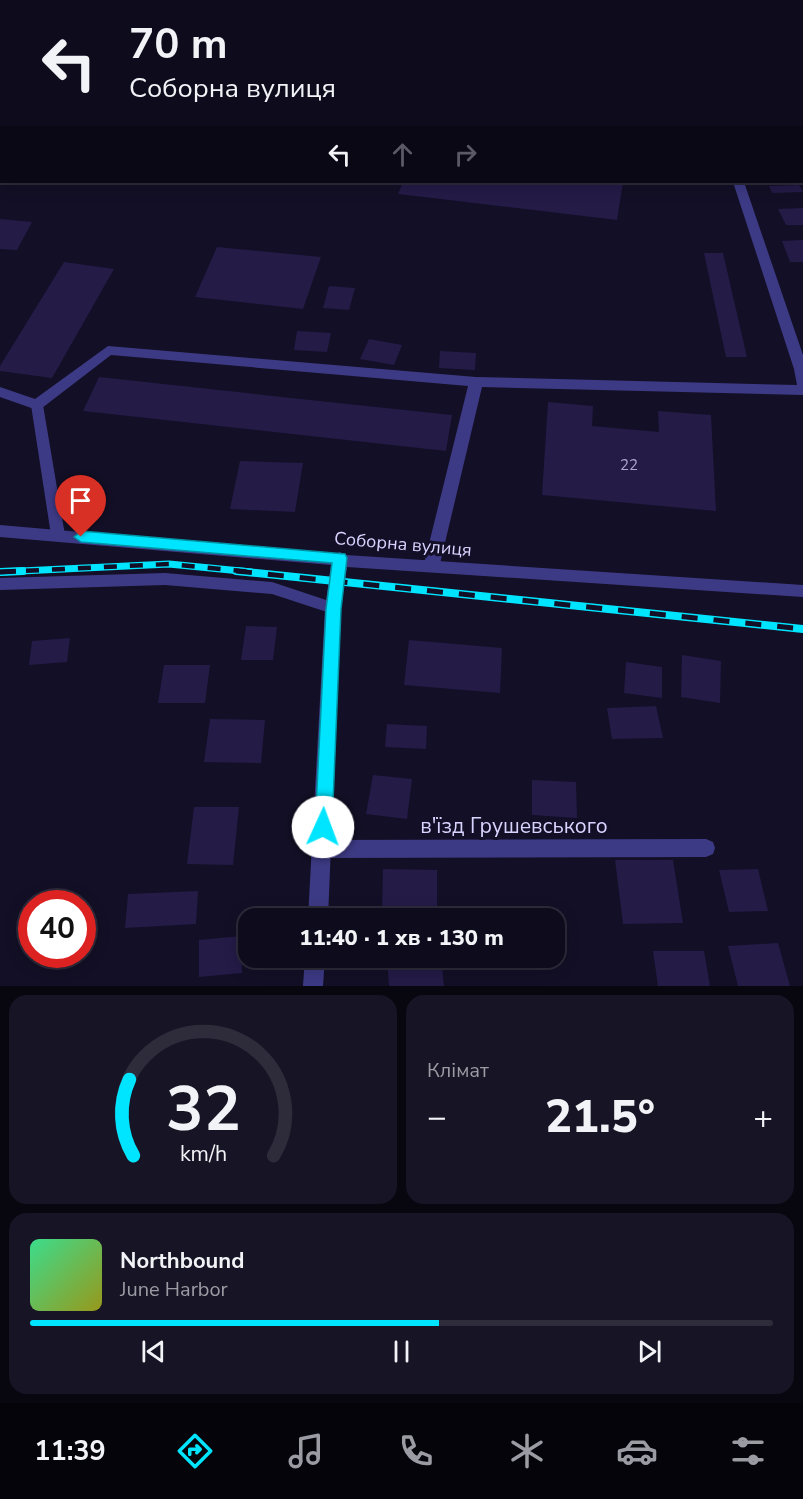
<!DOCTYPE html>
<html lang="uk">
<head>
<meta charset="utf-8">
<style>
	:root { --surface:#0e0b1c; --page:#171425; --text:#f1f3f6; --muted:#9b9ba3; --line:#2e2b3b; --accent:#00e5ff }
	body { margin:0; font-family:"Nunito Sans",sans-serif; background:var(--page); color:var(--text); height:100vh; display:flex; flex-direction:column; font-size:22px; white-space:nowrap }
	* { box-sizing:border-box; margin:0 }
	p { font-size:20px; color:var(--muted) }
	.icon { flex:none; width:33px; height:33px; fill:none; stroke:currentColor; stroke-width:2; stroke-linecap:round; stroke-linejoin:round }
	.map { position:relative; height:986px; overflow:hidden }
	.drawer { display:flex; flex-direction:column; gap:9px; padding:9px; background:#08060f; flex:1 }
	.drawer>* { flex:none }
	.banner { position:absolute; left:0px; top:0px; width:804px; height:183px; box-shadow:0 3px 15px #0003,0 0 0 2px var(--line); background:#0e0b1c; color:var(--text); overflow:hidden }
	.speed { position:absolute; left:18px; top:890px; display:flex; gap:12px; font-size:30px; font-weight:700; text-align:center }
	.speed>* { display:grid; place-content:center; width:78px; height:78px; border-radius:50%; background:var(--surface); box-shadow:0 3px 15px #0003,0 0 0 2px var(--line); line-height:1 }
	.speed .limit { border:9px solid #d22; background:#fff; color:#111 }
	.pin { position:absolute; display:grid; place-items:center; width:51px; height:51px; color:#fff; margin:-62px -26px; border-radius:50% 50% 50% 0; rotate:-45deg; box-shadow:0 0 6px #0007 }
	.pin .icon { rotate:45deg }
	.me { position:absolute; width:66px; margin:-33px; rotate:2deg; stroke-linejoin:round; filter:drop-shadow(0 0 4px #0008) }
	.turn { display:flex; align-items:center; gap:21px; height:126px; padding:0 30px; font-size:27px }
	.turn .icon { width:78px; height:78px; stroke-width:2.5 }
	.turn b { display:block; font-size:42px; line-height:51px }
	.lanes { display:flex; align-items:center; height:57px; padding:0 30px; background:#0003; justify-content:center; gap:30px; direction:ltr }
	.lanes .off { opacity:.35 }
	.big { font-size:45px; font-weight:800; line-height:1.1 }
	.drawer .card { flex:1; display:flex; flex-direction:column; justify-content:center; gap:9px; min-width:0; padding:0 21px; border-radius:18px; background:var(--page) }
	.drawer .dial { align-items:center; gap:0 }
	.dial svg { height:156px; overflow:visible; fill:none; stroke:var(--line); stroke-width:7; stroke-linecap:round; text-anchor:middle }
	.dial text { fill:var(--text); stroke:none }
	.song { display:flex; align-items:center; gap:18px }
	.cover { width:72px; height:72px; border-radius:9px; background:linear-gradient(135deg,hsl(150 70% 55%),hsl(60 70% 35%)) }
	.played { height:6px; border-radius:3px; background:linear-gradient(90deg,var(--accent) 55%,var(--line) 55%) }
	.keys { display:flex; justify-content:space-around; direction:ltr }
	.heat { display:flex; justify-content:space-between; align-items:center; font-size:33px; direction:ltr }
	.drawer .tiles { flex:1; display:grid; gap:9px; grid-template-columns:1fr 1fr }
	.card:last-child { grid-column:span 2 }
	.trip { position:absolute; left:238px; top:908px; width:327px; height:60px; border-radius:18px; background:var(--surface); box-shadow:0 3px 15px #0003,0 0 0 2px var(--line); font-weight:800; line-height:60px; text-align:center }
	.dock { display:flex; height:96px; justify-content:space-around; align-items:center; background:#06040b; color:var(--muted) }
	.dock .icon { width:42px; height:42px }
	.dock .selected { color:var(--accent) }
	.dock b { font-size:27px; color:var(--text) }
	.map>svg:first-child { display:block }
	.building { fill:#241b47 }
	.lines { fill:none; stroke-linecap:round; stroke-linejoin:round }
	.service { fill:#3d3a85; fill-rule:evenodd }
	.minor { fill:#3d3a85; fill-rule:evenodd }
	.tertiary { fill:#3d3a85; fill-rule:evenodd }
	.rail-far1-casing { stroke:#00e5ff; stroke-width:7 }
	.rail-casing { stroke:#00e5ff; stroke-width:8 }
	.rail-far1 { stroke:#130f26; stroke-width:4.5; stroke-dasharray:13; stroke-linecap:butt }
	.rail { stroke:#130f26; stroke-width:5; stroke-dasharray:16; stroke-linecap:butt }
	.route { fill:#00e5ff; stroke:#0095a6; stroke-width:1.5 }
	.labels { text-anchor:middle; stroke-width:6; stroke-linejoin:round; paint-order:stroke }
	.number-label { font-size:15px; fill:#aca6d1 }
	.street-label { font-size:18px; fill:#d9d4ff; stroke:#130f26 }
	.near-street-label { font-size:21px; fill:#d9d4ff; stroke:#130f26 }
</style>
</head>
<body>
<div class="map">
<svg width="803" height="986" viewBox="0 0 803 986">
	<rect width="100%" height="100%" fill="#130f26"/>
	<path class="building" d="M 403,182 L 623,182 L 617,220 L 398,194 Z
		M 799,185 L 803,192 L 772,193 L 769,186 Z
		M 803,208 L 803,225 L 786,225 L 778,209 Z
		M 0,219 L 32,222 L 17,250 L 0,249 Z
		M 803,240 L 803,262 L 790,262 L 782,241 Z
		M 217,247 L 321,257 L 303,309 L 195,297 Z
		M 704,253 L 723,253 L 747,357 L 726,357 Z
		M 64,262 L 114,269 L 52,378 L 0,371 L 0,366 Z
		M 329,286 L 355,288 L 349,310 L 323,308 Z
		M 297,331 L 331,333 L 327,352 L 294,350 Z
		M 369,339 L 402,345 L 394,365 L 360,359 Z
		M 440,351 L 476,353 L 475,370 L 439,368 Z
		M 99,377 L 310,400 L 452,415 L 446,451 L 83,411 Z
		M 548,402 L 593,406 L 592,426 L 659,432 L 658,411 L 711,415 L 716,511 L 542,495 Z
		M 240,461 L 303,463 L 295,512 L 230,509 Z
		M 246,626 L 277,627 L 273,660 L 241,660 Z
		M 70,638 L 67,662 L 29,665 L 32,641 Z
		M 409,640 L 502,648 L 500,693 L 404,685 Z
		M 682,655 L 721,661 L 720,703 L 681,697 Z
		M 626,662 L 662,667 L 662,698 L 624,693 Z
		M 164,665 L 210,665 L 205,703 L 158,703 Z
		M 656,706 L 663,738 L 612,739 L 607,708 Z
		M 210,719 L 265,720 L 261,763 L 204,762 Z
		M 387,724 L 427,726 L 426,749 L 385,747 Z
		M 373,775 L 412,779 L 407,819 L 366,814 Z
		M 532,780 L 576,782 L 577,818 L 532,815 Z
		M 194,807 L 239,807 L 233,865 L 187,864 Z
		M 615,860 L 673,860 L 683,923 L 623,924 Z
		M 383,869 L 437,870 L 437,910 L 382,909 Z
		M 758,869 L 768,911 L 729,912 L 719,870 Z
		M 198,891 L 196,924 L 125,928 L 128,894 Z
		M 241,936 L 242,973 L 199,977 L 199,940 Z
		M 778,943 L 790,986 L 738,986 L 728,946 Z
		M 653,951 L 704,951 L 710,986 L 658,986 Z
		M 387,957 L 441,957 L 444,986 L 389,986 Z"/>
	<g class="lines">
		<path class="service" d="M 37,401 L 43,405 L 65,535 L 63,539 L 53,539 L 51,535 L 31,405 Z
			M 165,573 L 272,582 L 338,604 L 340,608 L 338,612 L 333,614 L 272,594 L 165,585 L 0,590 L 0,578 Z"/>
		<path class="minor" d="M 71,0 L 83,0 L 70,2 Z
			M 315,0 L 325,0 L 314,2 Z
			M 445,0 L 455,0 L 444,2 Z
			M 662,0 L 672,0 L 673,2 L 663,2 Z
			M 2,30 L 2,37 L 0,37 L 0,31 Z
			M 0,124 L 2,124 L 2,130 L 0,130 Z
			M 733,182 L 744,182 L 803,355 L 803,395 L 482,387 L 439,568 L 437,572 L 425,572 L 423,568 L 468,386 L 111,355 L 42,408 L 37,410 L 0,397 L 0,387 L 35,399 L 108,346 L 476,377 L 797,385 L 794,369 Z
			M 706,839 L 713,842 L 715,848 L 713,854 L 706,857 L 322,858 L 315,855 L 313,849 L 315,843 L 322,840 Z"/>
		<path class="tertiary" d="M 0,525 L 335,554 L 340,552 L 346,555 L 803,585 L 803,597 L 347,567 L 341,608 L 328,918 L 308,918 L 325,608 L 331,565 L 0,537 Z
			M 305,957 L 325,957 L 323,986 L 303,986 Z"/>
		<g class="rail-far1-casing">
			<path id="rail-far1" d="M 0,572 L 169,564 L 251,572"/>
		</g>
		<g class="rail-casing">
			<path id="rail" d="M 236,571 L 803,629
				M 0,572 L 23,571"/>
		</g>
		<use href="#rail-far1" class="rail-far1"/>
		<use href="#rail" class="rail"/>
	</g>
	<path class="route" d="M 81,531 L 345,554 L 347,558 L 341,609 L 332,827 L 329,833 L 323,835 L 317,833 L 315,827 L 326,609 L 332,563 L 81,542 L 74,537 Z"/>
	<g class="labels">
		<g class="number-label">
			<text x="629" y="470">22</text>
		</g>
		<g class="street-label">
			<text transform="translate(403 544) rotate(5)" y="6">Соборна вулиця</text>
		</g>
		<g class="near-street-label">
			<text x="514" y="833">в'їзд Грушевського</text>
		</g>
	</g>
</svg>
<div class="speed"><div class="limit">40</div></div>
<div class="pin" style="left:81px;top:537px;background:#d93025"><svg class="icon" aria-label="arrive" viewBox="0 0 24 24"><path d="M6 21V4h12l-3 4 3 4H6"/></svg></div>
<svg class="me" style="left:323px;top:827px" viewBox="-20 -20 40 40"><circle r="19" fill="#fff"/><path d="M0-13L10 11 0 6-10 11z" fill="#00e5ff"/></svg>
<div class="trip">11:40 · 1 хв · 130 m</div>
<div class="banner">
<div class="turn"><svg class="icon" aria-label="left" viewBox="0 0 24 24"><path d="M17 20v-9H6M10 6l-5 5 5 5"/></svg><div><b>70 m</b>Соборна вулиця</div></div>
<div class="lanes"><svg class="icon" aria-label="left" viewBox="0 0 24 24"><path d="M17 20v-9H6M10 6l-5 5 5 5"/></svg><svg class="icon off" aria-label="ahead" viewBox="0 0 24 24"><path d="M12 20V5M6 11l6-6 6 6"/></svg><svg class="icon off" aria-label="right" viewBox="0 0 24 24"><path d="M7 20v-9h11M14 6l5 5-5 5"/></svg></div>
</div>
</div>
<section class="drawer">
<div class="tiles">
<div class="card dial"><svg viewBox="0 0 100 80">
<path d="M14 69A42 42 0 1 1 86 69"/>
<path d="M14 69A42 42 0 0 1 12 30" stroke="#00e5ff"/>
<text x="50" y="56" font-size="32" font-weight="700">32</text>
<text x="50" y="72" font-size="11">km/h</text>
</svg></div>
<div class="card"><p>Клімат</p>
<div class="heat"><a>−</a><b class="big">21.5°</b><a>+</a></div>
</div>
<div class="card">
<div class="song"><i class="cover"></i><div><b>Northbound</b><p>June Harbor</p></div></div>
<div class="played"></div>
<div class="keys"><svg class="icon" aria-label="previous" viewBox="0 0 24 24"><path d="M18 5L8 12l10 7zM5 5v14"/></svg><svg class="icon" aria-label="pause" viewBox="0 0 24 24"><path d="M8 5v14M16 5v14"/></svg><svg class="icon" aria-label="next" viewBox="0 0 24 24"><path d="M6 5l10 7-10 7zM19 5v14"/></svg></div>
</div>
</div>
</section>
<nav class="dock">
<b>11:39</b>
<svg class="icon selected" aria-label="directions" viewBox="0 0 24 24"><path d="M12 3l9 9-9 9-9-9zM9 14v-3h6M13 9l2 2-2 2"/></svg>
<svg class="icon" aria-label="music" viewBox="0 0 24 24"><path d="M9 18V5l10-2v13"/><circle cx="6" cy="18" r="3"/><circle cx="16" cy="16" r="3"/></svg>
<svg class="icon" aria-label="phone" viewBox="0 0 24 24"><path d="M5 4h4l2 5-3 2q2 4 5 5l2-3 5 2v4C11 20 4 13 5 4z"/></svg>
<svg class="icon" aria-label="climate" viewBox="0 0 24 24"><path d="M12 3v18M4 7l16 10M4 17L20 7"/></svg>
<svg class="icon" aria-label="car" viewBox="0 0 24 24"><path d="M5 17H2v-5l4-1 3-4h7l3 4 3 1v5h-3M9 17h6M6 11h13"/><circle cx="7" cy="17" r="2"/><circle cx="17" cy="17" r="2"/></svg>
<svg class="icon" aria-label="filters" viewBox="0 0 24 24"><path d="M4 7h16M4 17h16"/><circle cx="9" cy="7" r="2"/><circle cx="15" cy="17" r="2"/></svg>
</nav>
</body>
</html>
